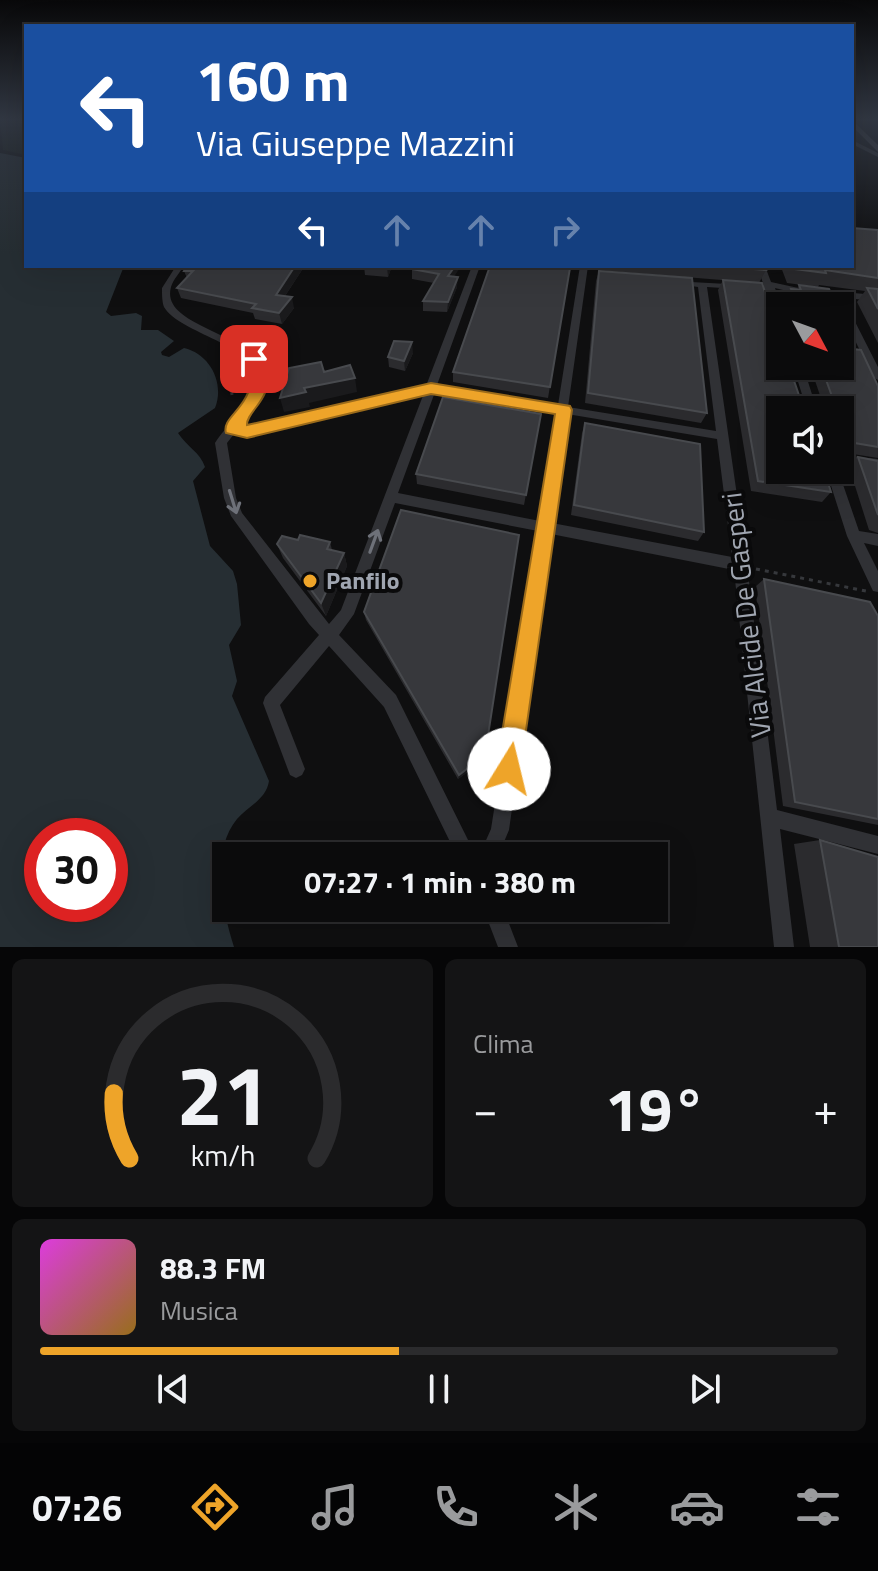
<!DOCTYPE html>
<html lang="it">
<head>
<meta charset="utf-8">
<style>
	:root { --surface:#0b0b0c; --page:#141415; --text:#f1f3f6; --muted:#9a9b9d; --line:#2b2b2d; --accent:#eea429 }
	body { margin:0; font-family:"Titillium Web",sans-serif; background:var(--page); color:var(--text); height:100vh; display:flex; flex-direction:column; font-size:30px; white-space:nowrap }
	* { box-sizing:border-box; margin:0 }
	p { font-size:26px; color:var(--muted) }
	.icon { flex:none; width:44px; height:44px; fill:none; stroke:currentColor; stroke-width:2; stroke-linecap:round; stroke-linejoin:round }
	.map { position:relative; height:947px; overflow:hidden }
	.drawer { display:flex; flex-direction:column; gap:12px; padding:12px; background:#060607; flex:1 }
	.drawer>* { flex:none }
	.guide { position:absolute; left:24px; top:24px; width:830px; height:244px; border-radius:0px; box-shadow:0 8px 32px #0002,0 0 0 2px var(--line); background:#1a4fa0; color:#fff; overflow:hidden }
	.needle { width:52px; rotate:131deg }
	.tools { position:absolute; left:766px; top:292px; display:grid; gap:16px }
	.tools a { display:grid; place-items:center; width:88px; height:88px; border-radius:0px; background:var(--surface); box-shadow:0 8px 32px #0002,0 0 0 2px var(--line); font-size:40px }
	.speed { position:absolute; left:24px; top:818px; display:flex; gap:16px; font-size:40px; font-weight:700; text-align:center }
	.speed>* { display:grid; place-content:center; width:104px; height:104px; border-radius:50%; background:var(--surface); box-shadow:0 8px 32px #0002,0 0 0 2px var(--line); line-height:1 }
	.speed .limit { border:12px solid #d22; background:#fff; color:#111 }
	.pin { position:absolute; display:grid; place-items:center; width:68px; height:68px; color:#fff; margin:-34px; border-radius:16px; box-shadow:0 4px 12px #0006 }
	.me { position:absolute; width:88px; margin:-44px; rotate:9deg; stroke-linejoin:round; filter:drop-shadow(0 0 6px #0008) }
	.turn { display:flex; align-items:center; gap:28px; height:168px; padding:0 40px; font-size:36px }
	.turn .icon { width:104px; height:104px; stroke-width:2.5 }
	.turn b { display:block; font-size:56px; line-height:68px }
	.lanes { display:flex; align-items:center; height:76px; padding:0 40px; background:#0003; justify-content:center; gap:40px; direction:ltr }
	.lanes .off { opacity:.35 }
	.big { font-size:60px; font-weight:700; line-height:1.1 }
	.drawer .tile { flex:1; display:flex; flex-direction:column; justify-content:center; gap:12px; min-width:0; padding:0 28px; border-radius:12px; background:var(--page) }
	.drawer .dial { align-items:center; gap:0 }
	.dial svg { height:208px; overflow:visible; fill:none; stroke:var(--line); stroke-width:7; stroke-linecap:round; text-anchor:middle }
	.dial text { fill:var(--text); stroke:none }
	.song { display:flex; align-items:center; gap:24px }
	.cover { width:96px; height:96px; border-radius:12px; background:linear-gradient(135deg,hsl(300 70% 55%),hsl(40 70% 35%)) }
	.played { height:8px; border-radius:4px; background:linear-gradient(90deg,var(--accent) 45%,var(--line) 45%) }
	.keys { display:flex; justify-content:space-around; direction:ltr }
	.heat { display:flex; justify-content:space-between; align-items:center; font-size:44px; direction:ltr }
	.drawer .tiles { flex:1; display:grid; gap:12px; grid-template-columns:1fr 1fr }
	.tile:last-child { grid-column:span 2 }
	.trip { position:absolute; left:212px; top:842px; width:456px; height:80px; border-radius:0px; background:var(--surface); box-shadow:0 8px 32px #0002,0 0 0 2px var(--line); font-weight:700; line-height:80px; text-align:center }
	.tab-bar { display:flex; height:128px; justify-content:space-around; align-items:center; background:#040405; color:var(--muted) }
	.tab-bar .icon { width:56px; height:56px }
	.tab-bar .current { color:var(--accent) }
	.tab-bar b { font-size:36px; color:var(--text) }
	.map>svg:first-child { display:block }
	.green { fill:#151b16 }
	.water { fill:#262e33; fill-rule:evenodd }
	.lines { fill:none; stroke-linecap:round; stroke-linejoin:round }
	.path { stroke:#36383c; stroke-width:3; stroke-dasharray:4 5; stroke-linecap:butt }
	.street { fill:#303135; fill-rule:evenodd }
	.secondary { fill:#3e4045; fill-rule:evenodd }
	.wall { fill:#2b2b2e }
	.shaded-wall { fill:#1a1a1c }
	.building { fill:#37383c; stroke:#484a4e; stroke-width:2 }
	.oneway { stroke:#6e7179 }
	.route { fill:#eea429; stroke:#9b6b1b; stroke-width:2 }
	.poi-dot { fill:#eea429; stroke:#0a0a0b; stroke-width:3 }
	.labels { text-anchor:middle; stroke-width:8; stroke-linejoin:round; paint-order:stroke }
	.poi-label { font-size:24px; font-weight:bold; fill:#a0a6b1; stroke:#0a0a0b; text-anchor:start }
	.near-street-label { font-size:28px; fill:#a0a6b1; stroke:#0a0a0b }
</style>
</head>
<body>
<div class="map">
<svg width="878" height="947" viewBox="0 0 878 947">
	<rect width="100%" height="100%" fill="#0f0f10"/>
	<path class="green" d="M 0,120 L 26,120 L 26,155 L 3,150 Z"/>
	<path class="water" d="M 0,153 L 26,158 L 26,266 L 124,266 L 106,312 L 111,316 L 136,313 L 142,316 L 141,330 L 158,330 L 174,341 L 161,352 L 162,355 L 169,357 L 184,348 C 210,354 225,383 215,408 L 178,433 C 187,447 200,452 205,467 L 193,481 L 210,546 L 233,571 L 237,584 L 241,625 L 229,645 L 237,681 L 232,696 L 269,781 C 266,800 248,806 237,819 C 210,852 222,909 234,947 L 0,947 ZM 42,836 L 110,836 L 110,904 L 42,904 Z"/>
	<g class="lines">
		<path class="path" d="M 229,365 L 232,395
			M 231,379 L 247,377
			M 756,569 L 866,591"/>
		<path class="street" d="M 852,140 L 878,153 L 878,157 L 852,144 Z
			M 176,266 L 184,266 C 180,272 173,280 171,287 C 156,341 325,330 240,427 L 247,428 L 426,386 L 472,266 L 480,266 L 437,385 L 558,405 L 580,266 L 588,266 L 568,407 L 716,431 L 698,287 L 691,286 L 691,282 L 764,286 L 757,266 L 765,266 L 771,282 L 803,289 L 878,295 L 878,301 L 843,298 L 878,367 L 878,380 L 873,377 L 840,310 L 840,306 L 838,306 L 834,297 L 803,295 L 775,288 L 781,306 L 780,319 L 775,316 L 766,291 L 707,287 L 747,565 L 777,810 L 878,836 L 878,854 L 780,829 L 794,947 L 774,947 L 734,570 L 551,534 L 509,830 L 498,856 L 479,856 L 491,829 L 538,531 L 395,503 L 354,614 L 339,635 L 396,695 L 476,856 L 457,856 L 384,707 L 329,646 L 280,705 L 305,769 L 302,775 L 296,778 L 290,775 L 263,703 L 265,697 L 319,635 L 309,624 L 231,516 L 224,498 L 215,443 C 226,425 246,412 253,392 C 270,345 182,337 164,307 C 162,302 162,294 162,288 ZM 435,392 L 557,412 L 540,521 L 398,493 ZM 424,393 L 341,610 L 329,624 L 242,513 L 236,498 L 227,443 L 234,434 L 247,436 ZM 567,414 L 717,439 L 732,557 L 552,523 Z
			M 793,366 L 803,366 L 817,410 L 807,410 Z
			M 840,455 L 878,459 L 878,469 L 840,463 Z
			M 826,470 L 838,470 L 859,531 L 878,534 L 878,546 L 864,543 L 878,571 L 878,592 L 873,591 L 847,536 Z
			M 483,908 L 503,908 L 518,947 L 498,947 Z"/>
		<path class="secondary" d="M 852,120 L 878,145 L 878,152 L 852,126 Z"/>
	</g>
	<path class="wall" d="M 878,230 L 878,343 L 857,302 L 865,291 L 819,285 L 818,287 L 787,283 L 781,267 L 781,266 L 852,266 Z
		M 187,266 L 310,266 L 309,270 L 302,270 L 285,296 L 294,308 L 282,324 L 255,319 L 253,313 L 181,298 L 177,288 L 187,278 L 184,271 Z
		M 364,266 L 392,266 L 388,277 L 365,275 Z
		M 597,266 L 764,266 L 766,270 L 759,283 L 597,270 Z
		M 570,268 L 548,398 L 453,382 L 453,372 Z
		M 412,269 L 454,277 L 457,287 L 447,312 L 423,311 L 423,301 L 434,283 L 412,279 Z
		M 599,271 L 707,413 L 701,423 L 585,403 L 596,281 Z
		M 723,280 L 831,492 L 822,502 L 751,491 L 718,290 Z
		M 799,285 L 837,306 L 788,306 L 786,299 L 791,289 L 797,289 Z
		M 840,313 L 851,337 L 845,345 L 845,348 L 878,386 L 878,458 L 840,452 L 840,410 L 825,410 L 810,366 L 840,366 Z
		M 413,353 L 405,371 L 389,367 L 388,357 Z
		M 541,414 L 524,505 L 417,484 L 416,474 Z
		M 585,423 L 704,532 L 698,541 L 571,515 L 582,433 Z
		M 858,457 L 878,461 L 878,533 L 869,530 L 849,467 Z
		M 298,540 L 330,542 L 332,550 L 344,553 L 347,566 L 326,616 L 283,558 L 277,544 Z
		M 764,579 L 878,616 L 878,825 L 783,806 L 755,587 Z
		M 364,612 L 484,760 L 458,779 L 366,620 Z
		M 820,840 L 878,947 L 810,947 L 794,844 Z"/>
	<path class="shaded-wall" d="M 295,266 L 301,266 L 302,270 L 279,305 L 276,295 Z
		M 388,266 L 392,266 L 388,277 L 387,267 Z
		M 455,266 L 461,266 L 448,286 L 448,276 Z
		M 458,277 L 457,287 L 447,312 L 448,302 Z
		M 292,297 L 294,308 L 282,324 L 279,313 Z
		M 412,342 L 413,353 L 405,371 L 404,361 Z
		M 355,378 L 357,392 L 309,403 L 310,407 L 284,412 L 280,398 L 304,388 Z
		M 344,553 L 347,566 L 326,616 L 321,603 Z
		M 485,755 L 484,760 L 458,779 L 459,775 Z"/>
	<path class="building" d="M 852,228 L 878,230 L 878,278 L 825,270 L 826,273 L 795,269 L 794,266 L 852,266 Z
		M 187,266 L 295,266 L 276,295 L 292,297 L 279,313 L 252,308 L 256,304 L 177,288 L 193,271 L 184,271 Z
		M 414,266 L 455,266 L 448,276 L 458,277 L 448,302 L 423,301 L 439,274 L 412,269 Z
		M 490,266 L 546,266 L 570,268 L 550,387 L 453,372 Z
		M 711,266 L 764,266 L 766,270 Z
		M 599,271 L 692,278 L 707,413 L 588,393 Z
		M 723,280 L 762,283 L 780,338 L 780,366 L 789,366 L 804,410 L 780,410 L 780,470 L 824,470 L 831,492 L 758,481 Z
		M 799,285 L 829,289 L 837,306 L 798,306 L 791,289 L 801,290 Z
		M 867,288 L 878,289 L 878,309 Z
		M 840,313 L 851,337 L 845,337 L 845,348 L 861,350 L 878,386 L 878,447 L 849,442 L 840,417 L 840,410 L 837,410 L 821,366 L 840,366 Z
		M 394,341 L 412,342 L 404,361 L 388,357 Z
		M 321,362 L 324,372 L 350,365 L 355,378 L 304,388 L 306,392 L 280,398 L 289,368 Z
		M 443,397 L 541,414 L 526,495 L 416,474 Z
		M 585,423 L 700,444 L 704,532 L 574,505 Z
		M 858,457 L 878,461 L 878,515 Z
		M 401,510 L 519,535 L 485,755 L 459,775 L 364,612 Z
		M 300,535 L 330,542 L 327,549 L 344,553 L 321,603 L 277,544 L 282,536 L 298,540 Z
		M 764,579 L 870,602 L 878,616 L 878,819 L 795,802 Z
		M 820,840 L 878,857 L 878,947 L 839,947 Z"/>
	<defs><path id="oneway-shaft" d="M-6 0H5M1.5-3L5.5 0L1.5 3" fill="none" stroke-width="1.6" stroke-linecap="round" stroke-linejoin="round" transform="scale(2)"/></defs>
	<g class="oneway">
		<use href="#oneway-shaft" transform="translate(233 502) rotate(73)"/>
		<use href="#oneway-shaft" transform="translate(374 541) rotate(-70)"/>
	</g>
	<linearGradient id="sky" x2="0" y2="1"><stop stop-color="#080809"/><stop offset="0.47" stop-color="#313742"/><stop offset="1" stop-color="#313742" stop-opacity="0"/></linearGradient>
	<rect width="878" height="253" fill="url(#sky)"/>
	<path class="route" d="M 254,355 C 262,358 262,361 265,369 C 276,397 246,411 247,425 L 431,383 L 570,406 L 572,410 L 519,779 L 509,782 L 500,779 L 496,769 L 555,414 L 431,394 L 247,438 L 226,433 C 220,414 263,405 247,359 Z"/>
	<circle class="poi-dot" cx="310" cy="581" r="8"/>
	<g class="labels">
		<g class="poi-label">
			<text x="326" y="589">Panfilo</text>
		</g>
		<g class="near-street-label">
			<text transform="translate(746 615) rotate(-97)" y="10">Via Alcide De Gasperi</text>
		</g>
	</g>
</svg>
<div class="tools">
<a><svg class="needle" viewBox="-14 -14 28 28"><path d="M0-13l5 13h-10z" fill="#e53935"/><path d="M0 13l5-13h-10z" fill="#9a9b9d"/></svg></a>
<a><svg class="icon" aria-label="sound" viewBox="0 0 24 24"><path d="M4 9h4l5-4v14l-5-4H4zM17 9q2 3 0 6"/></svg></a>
</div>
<div class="speed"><div class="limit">30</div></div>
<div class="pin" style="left:254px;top:359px;background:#d93025"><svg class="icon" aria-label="arrive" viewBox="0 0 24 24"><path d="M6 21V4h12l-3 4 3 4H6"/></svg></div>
<svg class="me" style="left:509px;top:769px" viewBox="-20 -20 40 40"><circle r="19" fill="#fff"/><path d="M0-13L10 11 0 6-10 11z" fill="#eea429"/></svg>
<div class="trip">07:27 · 1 min · 380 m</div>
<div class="guide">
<div class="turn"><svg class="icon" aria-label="left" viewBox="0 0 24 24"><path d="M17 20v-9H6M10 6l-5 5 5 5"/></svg><div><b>160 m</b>Via Giuseppe Mazzini</div></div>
<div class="lanes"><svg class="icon" aria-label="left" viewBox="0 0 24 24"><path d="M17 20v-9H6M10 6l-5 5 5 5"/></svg><svg class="icon off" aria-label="ahead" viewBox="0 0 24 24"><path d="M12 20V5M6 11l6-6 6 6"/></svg><svg class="icon off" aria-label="ahead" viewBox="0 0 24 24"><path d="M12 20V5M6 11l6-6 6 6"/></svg><svg class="icon off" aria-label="right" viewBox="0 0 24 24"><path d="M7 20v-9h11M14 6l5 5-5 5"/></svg></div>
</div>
</div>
<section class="drawer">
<div class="tiles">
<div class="tile dial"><svg viewBox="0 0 100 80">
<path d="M14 69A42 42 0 1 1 86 69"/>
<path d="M14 69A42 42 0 0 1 8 44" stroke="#eea429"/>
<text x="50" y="56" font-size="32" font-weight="700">21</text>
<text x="50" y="72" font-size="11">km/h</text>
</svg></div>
<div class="tile"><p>Clima</p>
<div class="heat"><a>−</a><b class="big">19°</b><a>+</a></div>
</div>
<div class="tile">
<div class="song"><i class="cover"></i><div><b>88.3 FM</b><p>Musica</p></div></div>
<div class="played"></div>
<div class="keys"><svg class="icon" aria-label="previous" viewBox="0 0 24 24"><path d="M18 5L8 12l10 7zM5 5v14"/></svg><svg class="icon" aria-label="pause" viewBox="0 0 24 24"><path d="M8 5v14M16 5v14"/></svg><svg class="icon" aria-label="next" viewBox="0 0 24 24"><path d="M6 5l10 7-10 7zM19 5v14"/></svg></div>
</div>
</div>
</section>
<nav class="tab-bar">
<b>07:26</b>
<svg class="icon current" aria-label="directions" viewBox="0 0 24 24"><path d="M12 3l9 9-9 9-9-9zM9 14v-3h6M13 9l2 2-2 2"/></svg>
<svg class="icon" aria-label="music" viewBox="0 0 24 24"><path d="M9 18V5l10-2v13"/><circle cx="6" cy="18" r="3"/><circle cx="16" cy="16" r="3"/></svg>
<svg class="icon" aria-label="phone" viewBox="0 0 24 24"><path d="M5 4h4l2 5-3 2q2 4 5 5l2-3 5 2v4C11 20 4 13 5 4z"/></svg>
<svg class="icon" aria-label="climate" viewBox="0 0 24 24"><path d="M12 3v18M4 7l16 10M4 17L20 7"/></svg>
<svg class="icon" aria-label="car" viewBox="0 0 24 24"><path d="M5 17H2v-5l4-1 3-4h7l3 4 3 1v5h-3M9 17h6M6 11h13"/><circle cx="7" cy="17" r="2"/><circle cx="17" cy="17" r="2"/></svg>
<svg class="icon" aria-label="filters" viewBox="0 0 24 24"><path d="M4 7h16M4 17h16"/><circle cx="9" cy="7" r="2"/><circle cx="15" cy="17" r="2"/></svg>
</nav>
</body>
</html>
